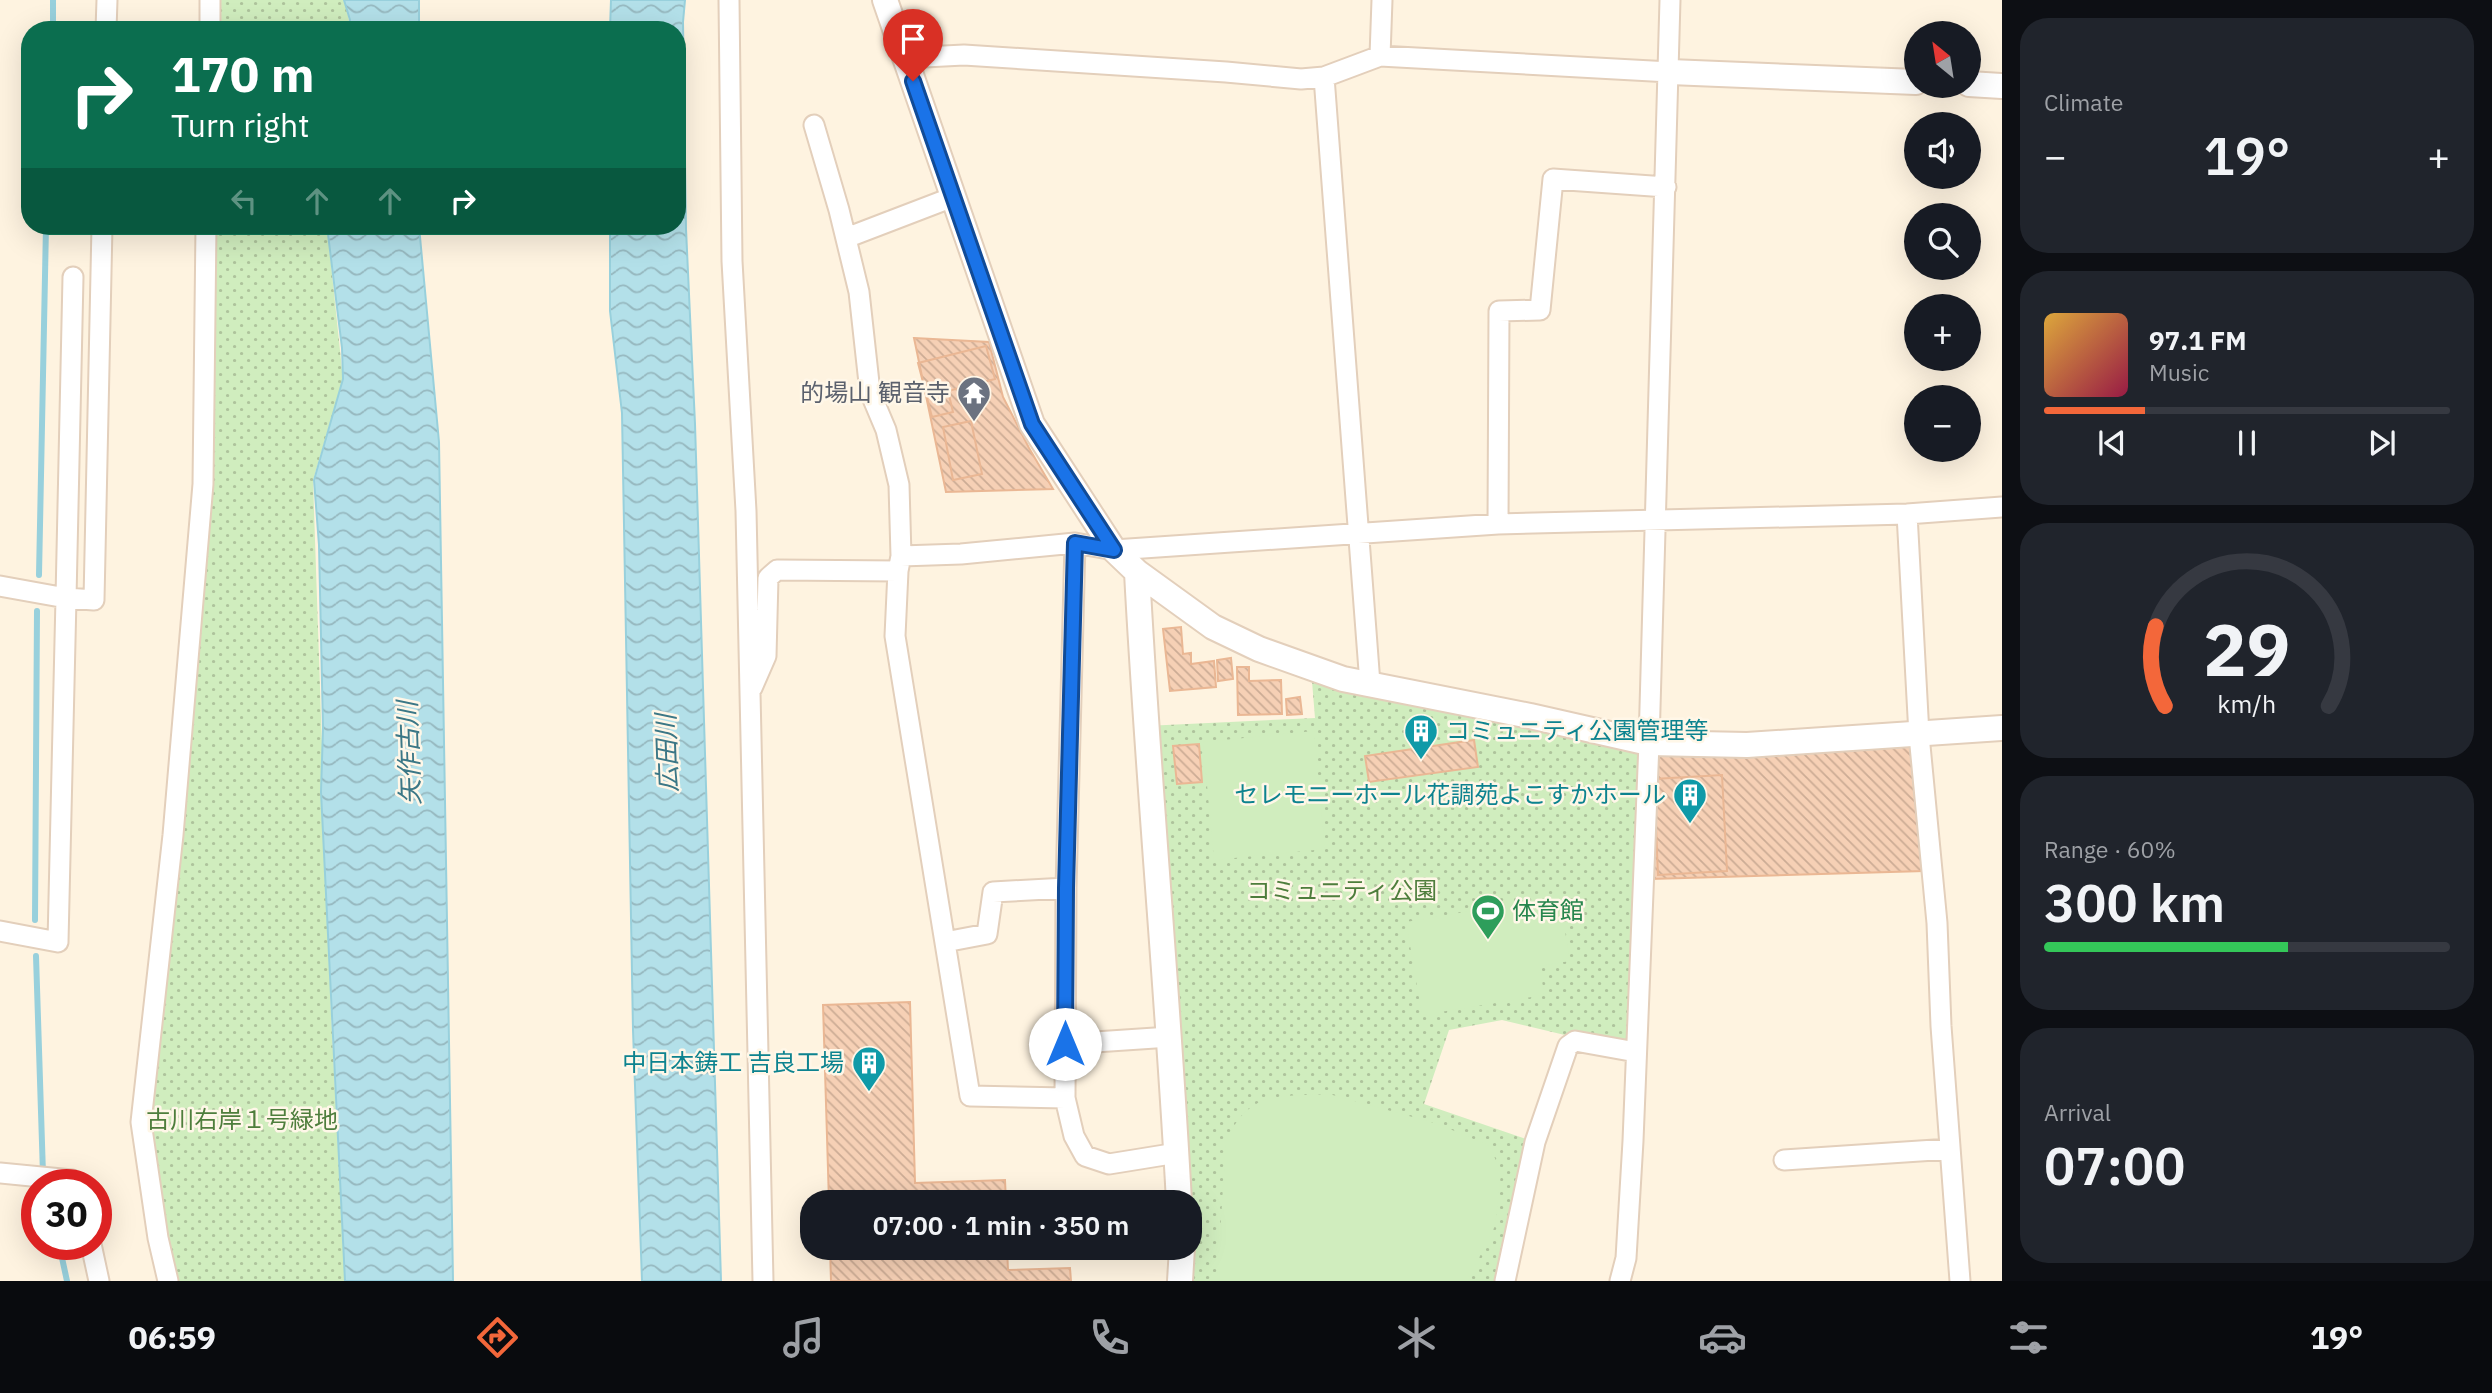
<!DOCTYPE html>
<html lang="en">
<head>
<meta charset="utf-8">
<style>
	:root { --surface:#171b24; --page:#20242c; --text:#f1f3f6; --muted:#9ea1a6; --line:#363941; --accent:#f3673a }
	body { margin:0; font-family:"IBM Plex Sans","Noto Sans JP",sans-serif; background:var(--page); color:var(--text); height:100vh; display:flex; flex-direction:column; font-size:26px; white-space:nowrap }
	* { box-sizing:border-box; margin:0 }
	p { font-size:23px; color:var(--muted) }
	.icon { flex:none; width:38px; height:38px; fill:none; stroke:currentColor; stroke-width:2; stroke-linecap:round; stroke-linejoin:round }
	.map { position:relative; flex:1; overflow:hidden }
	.drawer { display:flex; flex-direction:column; gap:18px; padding:18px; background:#0d0f14; width:490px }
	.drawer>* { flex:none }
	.banner { position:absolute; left:21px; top:21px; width:665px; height:214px; border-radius:28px; box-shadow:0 7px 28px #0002; background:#0b6e4f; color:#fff; overflow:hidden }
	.needle { width:46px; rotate:330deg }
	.buttons { position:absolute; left:1904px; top:21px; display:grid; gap:14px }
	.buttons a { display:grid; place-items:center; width:77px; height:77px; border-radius:50%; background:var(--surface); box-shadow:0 7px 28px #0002; font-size:35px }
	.speed { position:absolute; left:21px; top:1169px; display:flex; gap:14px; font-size:35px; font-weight:700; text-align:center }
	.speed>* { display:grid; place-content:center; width:91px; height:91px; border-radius:50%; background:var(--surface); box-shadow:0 7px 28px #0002; line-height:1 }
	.speed .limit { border:10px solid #d22; background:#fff; color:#111 }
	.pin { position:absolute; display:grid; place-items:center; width:60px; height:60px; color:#fff; margin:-72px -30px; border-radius:50% 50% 50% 0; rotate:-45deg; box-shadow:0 0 7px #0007 }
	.pin .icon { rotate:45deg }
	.me { position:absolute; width:77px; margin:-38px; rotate:0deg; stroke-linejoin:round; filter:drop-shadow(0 0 5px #0008) }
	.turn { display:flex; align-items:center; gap:24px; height:147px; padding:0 35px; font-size:32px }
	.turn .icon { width:91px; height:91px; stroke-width:2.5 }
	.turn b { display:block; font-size:49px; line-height:60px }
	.lanes { display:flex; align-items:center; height:66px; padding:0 35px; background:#0003; justify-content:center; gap:35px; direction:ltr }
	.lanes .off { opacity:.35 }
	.big { font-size:52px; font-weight:600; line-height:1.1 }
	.drawer .card { flex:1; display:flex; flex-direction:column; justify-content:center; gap:10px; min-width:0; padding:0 24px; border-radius:28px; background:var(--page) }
	.drawer .dial { align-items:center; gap:0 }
	.dial svg { height:182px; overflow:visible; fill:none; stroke:var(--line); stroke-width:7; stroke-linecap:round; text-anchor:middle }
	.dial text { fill:var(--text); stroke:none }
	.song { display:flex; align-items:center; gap:21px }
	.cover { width:84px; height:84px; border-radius:10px; background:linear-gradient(135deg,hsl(40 70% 55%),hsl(340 70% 35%)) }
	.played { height:7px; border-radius:4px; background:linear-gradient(90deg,var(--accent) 25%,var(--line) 25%) }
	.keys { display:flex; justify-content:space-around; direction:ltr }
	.heat { display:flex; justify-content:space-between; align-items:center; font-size:38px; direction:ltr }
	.charge { height:10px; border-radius:5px; background:linear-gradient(90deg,#34c759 60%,var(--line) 0) }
	.trip { position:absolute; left:800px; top:1190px; width:402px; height:70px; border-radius:28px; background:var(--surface); box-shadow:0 7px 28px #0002; font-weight:600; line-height:70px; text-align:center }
	.menu { display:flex; height:112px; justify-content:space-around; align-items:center; background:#090b0e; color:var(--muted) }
	.menu .icon { width:49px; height:49px }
	.menu .current { color:var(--accent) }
	.menu b { font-size:32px; color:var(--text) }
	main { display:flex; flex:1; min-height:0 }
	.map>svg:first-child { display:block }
	.park { fill:url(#park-dots) }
	.pitch { fill:#d0edbe }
	.water { fill:url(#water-waves); stroke:#98d0dc; stroke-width:2 }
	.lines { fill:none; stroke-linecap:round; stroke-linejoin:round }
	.stream { stroke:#98d0dc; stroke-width:6 }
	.building { fill:url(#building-back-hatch); stroke:#eab794; stroke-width:2 }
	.minor-casing { stroke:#e3cfbb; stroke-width:23 }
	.tertiary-casing { stroke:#e3cfbb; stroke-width:28 }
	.minor { stroke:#fff; stroke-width:19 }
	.tertiary { stroke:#fff; stroke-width:24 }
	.route-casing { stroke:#114b97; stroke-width:18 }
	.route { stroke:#1a73e8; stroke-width:12 }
	.labels { text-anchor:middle; stroke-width:5; stroke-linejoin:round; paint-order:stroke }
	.worship-label { font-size:24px; fill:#5b616d; stroke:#fff7e8; text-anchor:end }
	.culture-label { font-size:24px; fill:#0d838f; stroke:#fff7e8; text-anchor:end }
	.park-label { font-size:24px; fill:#4e7e3c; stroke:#fff7e8 }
	.leisure-label { font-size:24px; fill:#27864d; stroke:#fff7e8; text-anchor:start }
	.water-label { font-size:26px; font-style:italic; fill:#3b7786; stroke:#fff7e8 }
</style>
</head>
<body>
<main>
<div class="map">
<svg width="2002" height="1281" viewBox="0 0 2002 1281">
	<defs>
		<pattern id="park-dots" width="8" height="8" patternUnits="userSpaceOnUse" patternTransform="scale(1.75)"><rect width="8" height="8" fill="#d0edbe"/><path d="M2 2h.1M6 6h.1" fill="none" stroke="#aec39c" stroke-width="1.8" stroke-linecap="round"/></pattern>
		<pattern id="water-waves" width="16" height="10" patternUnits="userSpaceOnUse" patternTransform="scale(1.75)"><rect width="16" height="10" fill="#b3e0e9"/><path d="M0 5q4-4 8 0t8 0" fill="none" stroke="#96b8bf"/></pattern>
		<pattern id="building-back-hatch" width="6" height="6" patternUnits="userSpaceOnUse" patternTransform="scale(1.75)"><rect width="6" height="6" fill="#f6d0b5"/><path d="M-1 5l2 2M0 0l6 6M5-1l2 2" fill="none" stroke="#ccac95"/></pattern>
	</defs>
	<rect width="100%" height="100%" fill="#fef3e0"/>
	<path class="park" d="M 212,0 L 344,0 L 349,20 L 345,30 L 212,30 Z
		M 212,226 L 327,226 L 343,379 L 313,480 L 331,1014 L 345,1281 L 176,1281 L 147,1122 Z
		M 1311,669 L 1649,743 L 1636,1052 L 1502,1020 L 1449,1030 L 1424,1104 L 1535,1142 L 1505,1281 L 1180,1281 L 1190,1248 L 1190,1202 L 1145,726 L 1315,718 Z"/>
	<path class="pitch" d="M 1314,731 L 1325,849 L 1214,860 L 1203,742 Z
		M 1559,896 L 1570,961 L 1540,966 L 1544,995 L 1422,1015 L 1406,922 Z
		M 1329,1094 L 1438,1124 L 1490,1146 L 1501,1173 L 1495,1226 L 1470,1276 L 1464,1281 L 1217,1281 L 1226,1141 C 1250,1089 1279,1097 1329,1094 Z"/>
	<path class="water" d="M 344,0 L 419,0 L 419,30 L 346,30 L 350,20 Z
		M 611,0 L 685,0 L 683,22 L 686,229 L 695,424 L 721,1281 L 642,1281 L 633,1030 L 622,413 L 610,311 L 610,226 L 677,226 L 677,30 L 610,30 Z
		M 327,226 L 419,226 L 439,442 L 453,1281 L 345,1281 L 321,792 L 323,728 L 319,545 L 314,480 L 343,379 L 342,348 Z"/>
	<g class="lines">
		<path class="stream" d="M 53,30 L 53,0
			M 39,575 L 46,226
			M 35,920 L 37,611
			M 36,956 L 43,1174
			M 59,1244 L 67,1281"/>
	</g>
	<path class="building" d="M 914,338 L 989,342 L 1003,397 L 1029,448 L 1053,489 L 946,492 Z
		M 986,346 L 995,379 L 948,391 L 953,412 L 932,417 L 918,363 Z
		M 971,421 L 982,474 L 953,480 L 943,427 Z
		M 1181,627 L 1183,654 L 1191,653 L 1191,664 L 1214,661 L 1216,687 L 1170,691 L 1163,629 Z
		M 1231,658 L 1233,679 L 1218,681 L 1217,660 Z
		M 1237,667 L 1249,667 L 1249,681 L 1281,680 L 1282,714 L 1238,715 Z
		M 1300,697 L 1302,714 L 1287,715 L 1286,699 Z
		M 1474,740 L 1478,767 L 1369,782 L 1365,756 Z
		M 1911,741 L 1924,871 L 1651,879 L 1659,753 Z
		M 1199,744 L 1202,782 L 1177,784 L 1173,746 Z
		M 1722,775 L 1727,871 L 1658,875 L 1654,779 Z
		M 910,1002 L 915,1183 L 1005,1180 L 1006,1202 L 829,1202 L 823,1005 Z
		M 830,1248 L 1007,1248 L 1008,1270 L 1070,1268 L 1071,1281 L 831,1281 Z"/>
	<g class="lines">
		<g class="minor-casing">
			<path id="minor" d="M 729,0 L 732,261 L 746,511 L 763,1281
				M 106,30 L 107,0
				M 210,30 L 210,0
				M 1380,56 L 1382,0
				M 905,58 L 964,55 L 1226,72 L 1301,79 L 1324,77 L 1380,56 L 1670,72
				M 1324,77 L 1370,684
				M 814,125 L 839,210 L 859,292 L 870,392 L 886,430 L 899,485 L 901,556
				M 846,238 L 953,197
				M 1907,514 L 1919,735 L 1937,923 L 1941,1026 L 1960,1281
				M 1498,524 L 1499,311 L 1540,310 L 1553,179 L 1666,187
				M 0,586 L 66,598 L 73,277
				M 752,688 L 766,656 L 768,578 L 777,570 L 898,571
				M 0,931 L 58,942 L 66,598 L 94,600 L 102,226
				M 945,942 L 987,934 L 993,892 L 1066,888
				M 1065,1044 L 1170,1037
				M 1065,1098 L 1066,888 L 1075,543
				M 1177,1153 L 1109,1164 L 1085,1156 L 1074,1136 L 1065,1098 L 970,1096 L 895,636 L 898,571 L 901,556 L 961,554 L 1075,543 L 1114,550 L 1498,524 L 1907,514 L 2002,507
				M 1784,1160 L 1950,1149
				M 0,1173 L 72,1180 L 78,1185
				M 91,1244 L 99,1281
				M 168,1281 L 158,1238 L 141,1122 L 173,835 L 203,484 L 206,226
				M 1505,1281 L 1535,1142 L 1568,1046 L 1575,1041 L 1636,1052
				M 1620,1281 L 1626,1258 L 1633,1141 L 1649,743 L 1670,0"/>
		</g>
		<g class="tertiary-casing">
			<path id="tertiary" d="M 885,0 L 1032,424 L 1114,550 L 1137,572 L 1213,627 L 1259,649 L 1343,679 L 1530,716 L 1649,743 L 1747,745 L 2002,728
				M 1670,72 L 1916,82
				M 1969,84 L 2002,86
				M 1137,572 C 1148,782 1168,992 1179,1202
				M 1180,1281 L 1182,1248"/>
		</g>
		<use href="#minor" class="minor"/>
		<use href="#tertiary" class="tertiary"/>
	</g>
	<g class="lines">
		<g class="route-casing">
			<path id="route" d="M 913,81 L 1032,424 L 1114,550 L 1075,543 L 1066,888 L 1065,1044"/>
		</g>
		<use href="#route" class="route"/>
	</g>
	<defs>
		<g id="temple-pin" transform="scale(1.75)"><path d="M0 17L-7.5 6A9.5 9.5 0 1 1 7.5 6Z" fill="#6b7280" stroke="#fff7e8"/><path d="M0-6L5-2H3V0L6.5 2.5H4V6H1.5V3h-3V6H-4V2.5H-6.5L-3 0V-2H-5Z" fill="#fff"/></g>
		<g id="building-pin" transform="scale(1.75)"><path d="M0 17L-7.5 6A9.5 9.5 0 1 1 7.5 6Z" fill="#0f9aa8" stroke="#fff7e8"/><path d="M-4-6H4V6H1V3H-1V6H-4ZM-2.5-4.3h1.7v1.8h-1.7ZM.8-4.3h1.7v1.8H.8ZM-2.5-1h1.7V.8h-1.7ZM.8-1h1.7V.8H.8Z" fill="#fff"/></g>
		<g id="stadium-pin" transform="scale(1.75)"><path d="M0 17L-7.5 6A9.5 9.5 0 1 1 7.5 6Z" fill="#2e9e5b" stroke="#fff7e8"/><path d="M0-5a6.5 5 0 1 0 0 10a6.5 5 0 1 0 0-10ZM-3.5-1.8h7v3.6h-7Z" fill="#fff"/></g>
	</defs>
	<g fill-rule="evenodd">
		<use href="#temple-pin" x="974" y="393"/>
		<use href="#building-pin" x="1421" y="731"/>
		<use href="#building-pin" x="1690" y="795"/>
		<use href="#stadium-pin" x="1488" y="911"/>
		<use href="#building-pin" x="869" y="1063"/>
	</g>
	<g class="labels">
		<g class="worship-label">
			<text x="950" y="401">的場山 観音寺</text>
		</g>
		<g class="culture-label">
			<text x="1446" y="739" text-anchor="start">コミュニティ公園管理等</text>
			<text x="1666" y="803">セレモニーホール花調苑よこすかホール</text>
			<text x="844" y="1071">中日本鋳工 吉良工場</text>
		</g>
		<g class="park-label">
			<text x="1342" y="899">コミュニティ公園</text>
			<text x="242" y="1128">古川右岸１号緑地</text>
		</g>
		<g class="leisure-label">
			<text x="1512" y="919">体育館</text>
		</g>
		<g class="water-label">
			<text transform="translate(409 753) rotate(-92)" y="9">矢作古川</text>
			<text transform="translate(667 753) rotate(-92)" y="9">広田川</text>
		</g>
	</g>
</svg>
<div class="buttons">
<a><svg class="needle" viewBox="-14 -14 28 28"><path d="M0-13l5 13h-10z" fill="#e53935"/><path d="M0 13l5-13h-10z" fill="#9ea1a6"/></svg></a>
<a><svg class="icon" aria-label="sound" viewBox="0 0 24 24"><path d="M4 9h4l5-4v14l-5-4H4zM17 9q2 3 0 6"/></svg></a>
<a><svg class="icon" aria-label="search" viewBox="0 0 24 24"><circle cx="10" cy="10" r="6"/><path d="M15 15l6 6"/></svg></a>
<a>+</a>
<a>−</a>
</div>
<div class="speed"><div class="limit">30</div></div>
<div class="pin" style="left:913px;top:81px;background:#d93025"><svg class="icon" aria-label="arrive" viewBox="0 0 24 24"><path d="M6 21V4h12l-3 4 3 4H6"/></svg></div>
<svg class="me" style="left:1065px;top:1044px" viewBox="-20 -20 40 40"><circle r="19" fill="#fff"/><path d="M0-13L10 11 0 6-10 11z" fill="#1a73e8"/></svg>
<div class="trip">07:00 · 1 min · 350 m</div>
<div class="banner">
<div class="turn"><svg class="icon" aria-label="right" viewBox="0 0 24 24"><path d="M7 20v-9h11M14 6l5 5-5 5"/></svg><div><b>170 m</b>Turn right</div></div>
<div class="lanes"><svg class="icon off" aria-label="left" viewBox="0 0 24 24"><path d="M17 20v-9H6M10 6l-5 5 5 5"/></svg><svg class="icon off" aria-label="ahead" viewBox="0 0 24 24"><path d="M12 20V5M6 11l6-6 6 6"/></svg><svg class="icon off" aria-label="ahead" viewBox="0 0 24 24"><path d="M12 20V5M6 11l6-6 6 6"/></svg><svg class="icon" aria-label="right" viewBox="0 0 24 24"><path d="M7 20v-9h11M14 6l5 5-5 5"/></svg></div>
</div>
</div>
<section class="drawer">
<div class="card"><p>Climate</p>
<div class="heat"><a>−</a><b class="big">19°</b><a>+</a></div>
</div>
<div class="card">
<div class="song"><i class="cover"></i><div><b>97.1 FM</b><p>Music</p></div></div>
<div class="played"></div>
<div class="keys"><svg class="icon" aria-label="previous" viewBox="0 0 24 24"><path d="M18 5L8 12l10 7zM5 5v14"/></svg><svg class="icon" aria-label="pause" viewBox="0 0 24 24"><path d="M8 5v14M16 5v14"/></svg><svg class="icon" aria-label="next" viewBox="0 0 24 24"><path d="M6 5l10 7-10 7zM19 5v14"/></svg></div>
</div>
<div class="card dial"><svg viewBox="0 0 100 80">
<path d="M14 69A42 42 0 1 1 86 69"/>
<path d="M14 69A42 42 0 0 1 10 34" stroke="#f3673a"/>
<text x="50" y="56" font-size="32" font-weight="700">29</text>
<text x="50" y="72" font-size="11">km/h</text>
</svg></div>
<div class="card"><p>Range · 60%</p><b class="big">300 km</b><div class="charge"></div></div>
<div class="card"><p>Arrival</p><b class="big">07:00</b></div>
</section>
</main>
<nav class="menu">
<b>06:59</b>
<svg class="icon current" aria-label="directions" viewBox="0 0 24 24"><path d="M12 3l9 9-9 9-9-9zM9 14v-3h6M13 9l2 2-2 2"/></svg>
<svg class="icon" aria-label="music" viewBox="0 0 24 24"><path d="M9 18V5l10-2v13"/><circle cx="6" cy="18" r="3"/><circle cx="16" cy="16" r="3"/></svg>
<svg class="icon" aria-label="phone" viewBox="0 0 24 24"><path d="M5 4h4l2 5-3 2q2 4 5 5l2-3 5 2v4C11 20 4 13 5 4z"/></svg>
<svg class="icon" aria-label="climate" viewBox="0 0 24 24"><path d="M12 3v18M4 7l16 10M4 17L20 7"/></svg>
<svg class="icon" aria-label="car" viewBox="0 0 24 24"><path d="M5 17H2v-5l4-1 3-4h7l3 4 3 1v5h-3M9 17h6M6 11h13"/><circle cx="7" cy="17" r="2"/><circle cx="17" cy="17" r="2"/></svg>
<svg class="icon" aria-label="filters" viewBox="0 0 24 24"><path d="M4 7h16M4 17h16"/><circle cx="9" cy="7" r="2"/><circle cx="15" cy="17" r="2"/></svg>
<b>19°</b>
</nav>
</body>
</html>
